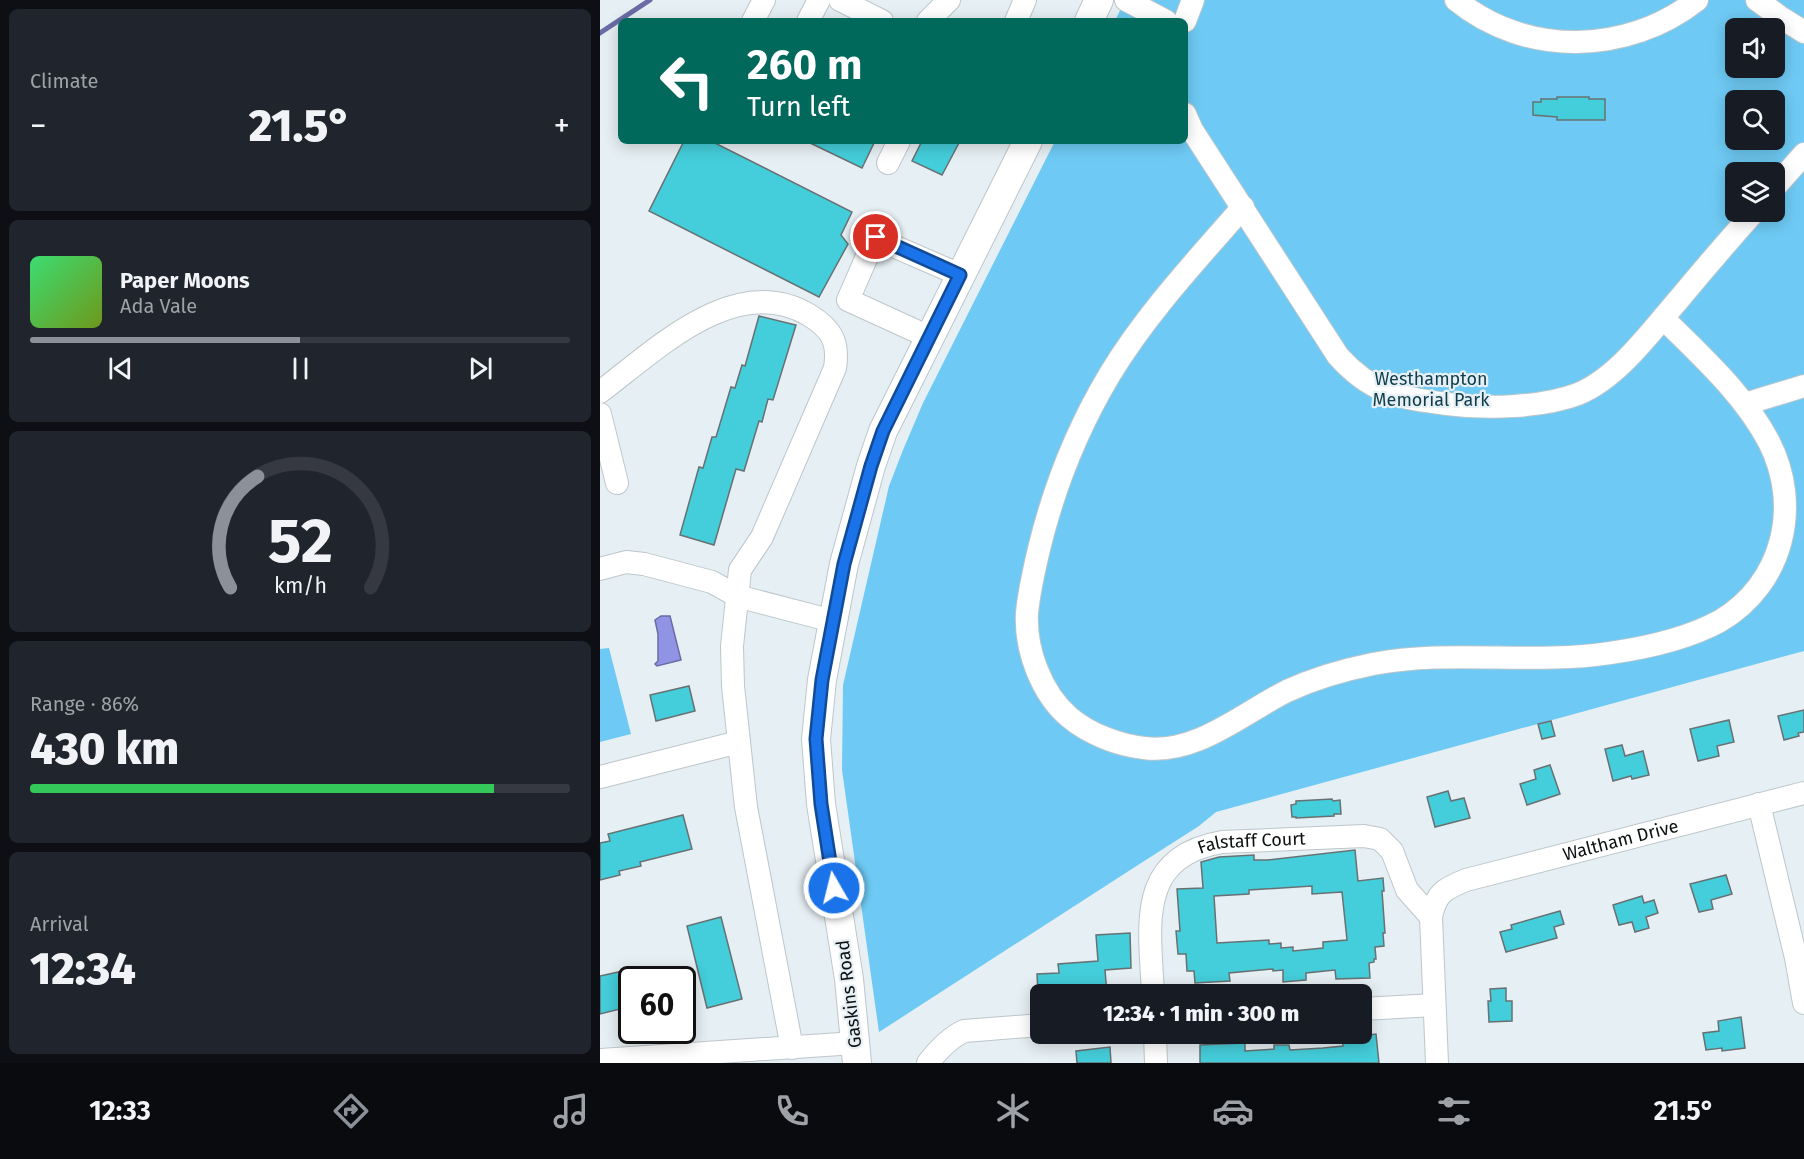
<!DOCTYPE html>
<html lang="en">
<head>
<meta charset="utf-8">
<style>
	:root { --surface:#171b24; --page:#20242c; --text:#f1f3f6; --muted:#9ea1a6; --line:#363941; --accent:#8c9099 }
	body { margin:0; font-family:"Fira Sans",sans-serif; background:var(--page); color:var(--text); height:100vh; display:flex; flex-direction:column; font-size:22px; white-space:nowrap }
	* { box-sizing:border-box; margin:0 }
	p { font-size:20px; color:var(--muted) }
	.icon { flex:none; width:33px; height:33px; fill:none; stroke:currentColor; stroke-width:2; stroke-linecap:round; stroke-linejoin:round }
	.map { position:relative; flex:1; overflow:hidden }
	.panel { display:flex; flex-direction:column; gap:9px; padding:9px; background:#0d0f14; width:600px }
	.panel>* { flex:none }
	.banner { position:absolute; left:18px; top:18px; width:570px; height:126px; border-radius:9px; box-shadow:0 3px 15px #0003; background:#00695c; color:#fff; overflow:hidden }
	.buttons { position:absolute; left:1125px; top:18px; display:grid; gap:12px }
	.buttons a { display:grid; place-items:center; width:60px; height:60px; border-radius:9px; background:var(--surface); box-shadow:0 3px 15px #0003; font-size:30px }
	.speed { position:absolute; left:18px; top:966px; display:flex; gap:12px; font-size:30px; font-weight:700; text-align:center }
	.speed>* { display:grid; place-content:center; width:78px; height:78px; border-radius:50%; background:var(--surface); box-shadow:0 3px 15px #0003; line-height:1 }
	.speed .limit { border:3px solid #111; border-radius:9px; background:#fff; color:#111 }
	.pin { position:absolute; display:grid; place-items:center; width:51px; height:51px; color:#fff; margin:-26px; border:3px solid #fff; border-radius:50%; box-shadow:0 2px 6px #0007 }
	.me { position:absolute; width:66px; margin:-33px; rotate:352deg; stroke-linejoin:round; filter:drop-shadow(0 0 4px #0008) }
	.turn { display:flex; align-items:center; gap:21px; height:126px; padding:0 30px; font-size:27px }
	.turn .icon { width:78px; height:78px; stroke-width:2.5 }
	.turn b { display:block; font-size:42px; line-height:51px }
	.big { font-size:45px; font-weight:800; line-height:1.1 }
	.panel .card { flex:1; display:flex; flex-direction:column; justify-content:center; gap:9px; min-width:0; padding:0 21px; border-radius:9px; background:var(--page) }
	.panel .dial { align-items:center; gap:0 }
	.dial svg { height:156px; overflow:visible; fill:none; stroke:var(--line); stroke-width:7; stroke-linecap:round; text-anchor:middle }
	.dial text { fill:var(--text); stroke:none }
	.song { display:flex; align-items:center; gap:18px }
	.cover { width:72px; height:72px; border-radius:9px; background:linear-gradient(135deg,hsl(140 70% 55%),hsl(80 70% 35%)) }
	.played { height:6px; border-radius:3px; background:linear-gradient(90deg,var(--accent) 50%,var(--line) 50%) }
	.keys { display:flex; justify-content:space-around; direction:ltr }
	.heat { display:flex; justify-content:space-between; align-items:center; font-size:33px; direction:ltr }
	.charge { height:9px; border-radius:4px; background:linear-gradient(90deg,#34c759 86%,var(--line) 0) }
	.trip { position:absolute; left:430px; top:984px; width:342px; height:60px; border-radius:9px; background:var(--surface); box-shadow:0 3px 15px #0003; font-weight:800; line-height:60px; text-align:center }
	.menu { display:flex; height:96px; justify-content:space-around; align-items:center; background:#090b0e; color:var(--muted) }
	.menu .icon { width:42px; height:42px }
	.menu .on { color:var(--accent) }
	.menu b { font-size:27px; color:var(--text) }
	main { display:flex; flex:1; min-height:0 }
	.map>svg:first-child { display:block }
	.green { fill:#6ecaf4; fill-rule:evenodd }
	.water { fill:#9194e4; stroke:#696ca5; stroke-width:1.5 }
	.lines { fill:none; stroke-linecap:round; stroke-linejoin:round }
	.stream { stroke:#696ca5; stroke-width:5 }
	.building { fill:#44cdda; stroke:#687172; stroke-width:1.5; fill-rule:evenodd }
	.minor-casing { stroke:#bdc6ca; stroke-width:24 }
	.major-casing { stroke:#bdc6ca; stroke-width:30 }
	.minor { stroke:#fff; stroke-width:22 }
	.major { stroke:#fff; stroke-width:28 }
	.route-casing { stroke:#114b97; stroke-width:15 }
	.route { stroke:#1a73e8; stroke-width:10 }
	.labels { text-anchor:middle; stroke-width:4.5; stroke-linejoin:round; paint-order:stroke }
	.park-label { font-size:18px; fill:#0e3d4f; stroke:#e6eff3 }
	.street-label { font-size:18px; fill:#0d1011; stroke:#e6eff3 }
</style>
</head>
<body>
<main>
<section class="panel">
<div class="card"><p>Climate</p>
<div class="heat"><a>−</a><b class="big">21.5°</b><a>+</a></div>
</div>
<div class="card">
<div class="song"><i class="cover"></i><div><b>Paper Moons</b><p>Ada Vale</p></div></div>
<div class="played"></div>
<div class="keys"><svg class="icon" aria-label="previous" viewBox="0 0 24 24"><path d="M18 5L8 12l10 7zM5 5v14"/></svg><svg class="icon" aria-label="pause" viewBox="0 0 24 24"><path d="M8 5v14M16 5v14"/></svg><svg class="icon" aria-label="next" viewBox="0 0 24 24"><path d="M6 5l10 7-10 7zM19 5v14"/></svg></div>
</div>
<div class="card dial"><svg viewBox="0 0 100 80">
<path d="M14 69A42 42 0 1 1 86 69"/>
<path d="M14 69A42 42 0 0 1 28 12" stroke="#8c9099"/>
<text x="50" y="56" font-size="32" font-weight="700">52</text>
<text x="50" y="72" font-size="11">km/h</text>
</svg></div>
<div class="card"><p>Range · 86%</p><b class="big">430 km</b><div class="charge"></div></div>
<div class="card"><p>Arrival</p><b class="big">12:34</b></div>
</section>
<div class="map">
<svg width="1204" height="1063" viewBox="0 0 1204 1063">
	<rect width="100%" height="100%" fill="#e6eff3"/>
	<path class="green" d="M 525,0 L 1204,0 L 1204,651 L 616,812 L 599,826 L 538,865 L 279,1032 L 242,770 L 243,685 L 289,486 L 303,450 L 323,403 L 455,141 L 585,141 L 585,21 L 515,21 ZM 1136,28 L 1174,28 L 1174,68 L 1136,68 ZM 1136,100 L 1174,100 L 1174,140 L 1136,140 ZM 1136,172 L 1174,172 L 1174,212 L 1136,212 Z
		M 9,648 L 31,734 L 0,742 L 0,649 Z"/>
	<path class="water" d="M 61,616 L 70,616 L 81,660 L 57,666 L 55,664 L 58,661 L 58,634 L 55,620 Z"/>
	<g class="lines">
		<path class="stream" d="M 0,33 L 50,0"/>
	</g>
	<path class="building" d="M 957,97 L 989,97 L 989,99 L 1005,99 L 1005,120 L 957,120 L 957,117 L 933,115 L 933,102 L 941,102 L 941,99 L 957,99 Z
		M 84,141 L 111,141 L 252,212 L 241,235 L 248,244 L 219,297 L 49,211 Z
		M 206,141 L 275,141 L 262,168 Z
		M 322,141 L 360,141 L 342,175 L 312,161 Z
		M 159,316 L 196,325 L 173,400 L 168,399 L 162,422 L 159,421 L 144,471 L 136,469 L 114,545 L 80,535 L 99,467 L 103,468 L 112,437 L 116,437 L 131,387 L 135,388 L 142,365 L 145,366 Z
		M 89,686 L 95,711 L 56,721 L 50,695 Z
		M 1204,710 L 1204,732 L 1198,733 L 1199,736 L 1184,740 L 1178,716 Z
		M 1129,720 L 1134,742 L 1117,746 L 1119,756 L 1098,761 L 1090,729 Z
		M 951,721 L 955,736 L 942,739 L 938,724 Z
		M 1022,745 L 1025,756 L 1043,751 L 1049,775 L 1032,779 L 1031,776 L 1013,781 L 1005,749 Z
		M 950,765 L 960,794 L 927,805 L 920,784 L 936,779 L 934,770 Z
		M 848,791 L 851,801 L 864,798 L 870,818 L 835,827 L 827,797 Z
		M 732,799 L 733,801 L 740,800 L 741,814 L 734,814 L 734,816 L 696,818 L 696,817 L 692,817 L 691,805 L 696,804 L 696,801 Z
		M 83,815 L 92,849 L 40,862 L 41,866 L 19,871 L 20,875 L 0,880 L 0,843 L 10,841 L 8,834 Z
		M 755,850 L 758,881 L 783,878 L 784,891 L 782,891 L 785,933 L 783,933 L 784,946 L 775,947 L 776,959 L 774,959 L 774,962 L 769,963 L 770,978 L 736,979 L 735,970 L 706,973 L 706,980 L 683,982 L 683,970 L 673,971 L 673,969 L 629,973 L 630,981 L 595,983 L 594,971 L 587,971 L 586,954 L 578,954 L 576,931 L 580,931 L 577,889 L 603,888 L 601,862 L 619,857 L 654,855 L 654,860 L 667,860 ZM 712,886 L 712,894 L 742,892 L 747,940 L 723,942 L 723,948 L 693,951 L 693,947 L 681,948 L 681,943 L 669,944 L 669,940 L 617,943 L 614,896 L 649,894 L 649,890 Z
		M 1126,875 L 1132,894 L 1111,900 L 1113,909 L 1099,912 L 1090,884 Z
		M 1042,896 L 1044,903 L 1054,900 L 1058,913 L 1046,917 L 1049,928 L 1035,932 L 1032,922 L 1019,925 L 1013,905 Z
		M 960,911 L 964,924 L 954,927 L 957,938 L 906,952 L 900,932 L 912,929 L 911,925 Z
		M 121,917 L 142,999 L 107,1008 L 87,926 Z
		M 530,933 L 531,968 L 505,970 L 507,994 L 438,994 L 437,974 L 459,973 L 458,964 L 498,961 L 496,935 Z
		M 32,969 L 32,1006 L 0,1014 L 0,976 Z
		M 906,988 L 906,1001 L 912,1001 L 912,1021 L 889,1022 L 888,1001 L 891,1001 L 890,989 Z
		M 1141,1017 L 1145,1048 L 1122,1051 L 1122,1048 L 1106,1050 L 1103,1033 L 1119,1031 L 1118,1021 Z
		M 776,1034 L 779,1063 L 600,1063 L 600,1045 L 645,1043 L 645,1051 L 674,1049 L 674,1045 L 689,1045 L 690,1050 L 723,1048 L 743,1046 L 742,1038 Z
		M 510,1047 L 511,1063 L 477,1063 L 476,1051 Z"/>
	<g class="lines">
		<g class="minor-casing">
			<g id="minor">
				<path d="M 240,0 L 282,21"/>
				<path d="M 526,0 L 566,21"/>
				<path d="M 856,0 C 926,57 1027,55 1097,0"/>
				<path d="M 1157,0 L 1180,17 L 1204,32"/>
				<path d="M 153,21 L 164,0"/>
				<path d="M 208,21 L 219,0"/>
				<path d="M 328,21 L 349,0"/>
				<path d="M 416,21 L 425,0"/>
				<path d="M 585,21 L 593,0"/>
				<path d="M 585,114 L 592,130 L 738,356 C 771,393 799,398 847,404 C 885,409 941,408 978,394 C 1018,378 1052,330 1080,298 C 1104,269 1129,240 1154,212"/>
				<path d="M 288,163 L 299,141"/>
				<path d="M 1174,188 L 1204,154"/>
				<path d="M 643,207 C 596,261 547,313 510,374 C 477,429 454,487 439,549 C 434,570 429,592 427,613 C 425,649 441,693 469,717 C 489,734 518,745 544,748 C 596,755 643,713 687,691 C 713,679 743,670 773,664 C 851,649 931,665 1010,653 C 1045,648 1089,638 1120,621 C 1183,584 1202,506 1169,442 C 1144,394 1101,356 1063,318"/>
				<path d="M 329,337 L 248,300 L 275,238 L 360,275"/>
				<path d="M 0,392 C 56,350 135,271 209,315 C 232,329 239,342 235,368 L 162,537 L 140,570 L 132,646 L 133,686 L 146,807 L 192,1048"/>
				<path d="M 1145,404 L 1204,386"/>
				<path d="M 0,414 L 17,483"/>
				<path d="M 0,569 L 26,562 L 44,564 L 112,582 L 137,596 L 233,621"/>
				<path d="M 0,777 L 139,742"/>
				<path d="M 1159,804 L 1196,958 L 1204,1003"/>
				<path id="s1" d="M 553,994 C 550,927 535,857 622,842 L 764,836 L 780,839 L 792,851 L 807,890 L 831,917"/>
				<path d="M 762,1009 L 834,1005"/>
				<path d="M 555,1034 L 556,1063"/>
				<path d="M 0,1060 L 255,1043"/>
				<path d="M 328,1063 C 338,1050 349,1038 364,1031 L 441,1025"/>
				<path id="s2" d="M 837,1063 L 831,917 C 836,893 844,889 866,880 L 1204,793"/>
			</g>
		</g>
		<g class="major-casing">
			<path id="major" d="M 489,21 L 499,0
				M 257,1063 L 249,979 L 221,804 L 216,739 L 222,680 L 244,564 L 271,466 L 283,431 L 428,141"/>
		</g>
		<use href="#minor" class="minor"/>
		<use href="#major" class="major"/>
	</g>
	<g class="lines">
		<g class="route-casing">
			<path id="route" d="M 234,888 L 221,804 L 216,739 L 222,680 L 244,564 L 271,466 L 283,431 L 360,275 L 276,237"/>
		</g>
		<use href="#route" class="route"/>
	</g>
	<g class="labels">
		<g class="park-label">
			<text x="831" y="385">Westhampton<tspan x="831" dy="21">Memorial Park</tspan></text>
		</g>
		<g class="street-label">
			<text dy="6" stroke="none"><textPath href="#s2" startOffset="360">Waltham Drive</textPath></text>
			<text dy="6" stroke="none"><textPath href="#s1" startOffset="220">Falstaff Court</textPath></text>
			<text transform="translate(249 994) rotate(-97)" y="6">Gaskins Road</text>
		</g>
	</g>
</svg>
<div class="buttons">
<a><svg class="icon" aria-label="sound" viewBox="0 0 24 24"><path d="M4 9h4l5-4v14l-5-4H4zM17 9q2 3 0 6"/></svg></a>
<a><svg class="icon" aria-label="search" viewBox="0 0 24 24"><circle cx="10" cy="10" r="6"/><path d="M15 15l6 6"/></svg></a>
<a><svg class="icon" aria-label="layers" viewBox="0 0 24 24"><path d="M12 4l9 5-9 5-9-5zM3 14l9 5 9-5"/></svg></a>
</div>
<div class="speed"><div class="limit">60</div></div>
<div class="pin" style="left:276px;top:237px;background:#d93025"><svg class="icon" aria-label="arrive" viewBox="0 0 24 24"><path d="M6 21V4h12l-3 4 3 4H6"/></svg></div>
<svg class="me" style="left:234px;top:888px" viewBox="-20 -20 40 40"><circle r="17" fill="#1a73e8" stroke="#fff" stroke-width="3"/><path d="M0-11L8 9 0 5-8 9z" fill="#fff"/></svg>
<div class="trip">12:34 · 1 min · 300 m</div>
<div class="banner">
<div class="turn"><svg class="icon" aria-label="left" viewBox="0 0 24 24"><path d="M17 20v-9H6M10 6l-5 5 5 5"/></svg><div><b>260 m</b>Turn left</div></div>
</div>
</div>
</main>
<nav class="menu">
<b>12:33</b>
<svg class="icon on" aria-label="directions" viewBox="0 0 24 24"><path d="M12 3l9 9-9 9-9-9zM9 14v-3h6M13 9l2 2-2 2"/></svg>
<svg class="icon" aria-label="music" viewBox="0 0 24 24"><path d="M9 18V5l10-2v13"/><circle cx="6" cy="18" r="3"/><circle cx="16" cy="16" r="3"/></svg>
<svg class="icon" aria-label="phone" viewBox="0 0 24 24"><path d="M5 4h4l2 5-3 2q2 4 5 5l2-3 5 2v4C11 20 4 13 5 4z"/></svg>
<svg class="icon" aria-label="climate" viewBox="0 0 24 24"><path d="M12 3v18M4 7l16 10M4 17L20 7"/></svg>
<svg class="icon" aria-label="car" viewBox="0 0 24 24"><path d="M5 17H2v-5l4-1 3-4h7l3 4 3 1v5h-3M9 17h6M6 11h13"/><circle cx="7" cy="17" r="2"/><circle cx="17" cy="17" r="2"/></svg>
<svg class="icon" aria-label="filters" viewBox="0 0 24 24"><path d="M4 7h16M4 17h16"/><circle cx="9" cy="7" r="2"/><circle cx="15" cy="17" r="2"/></svg>
<b>21.5°</b>
</nav>
</body>
</html>
